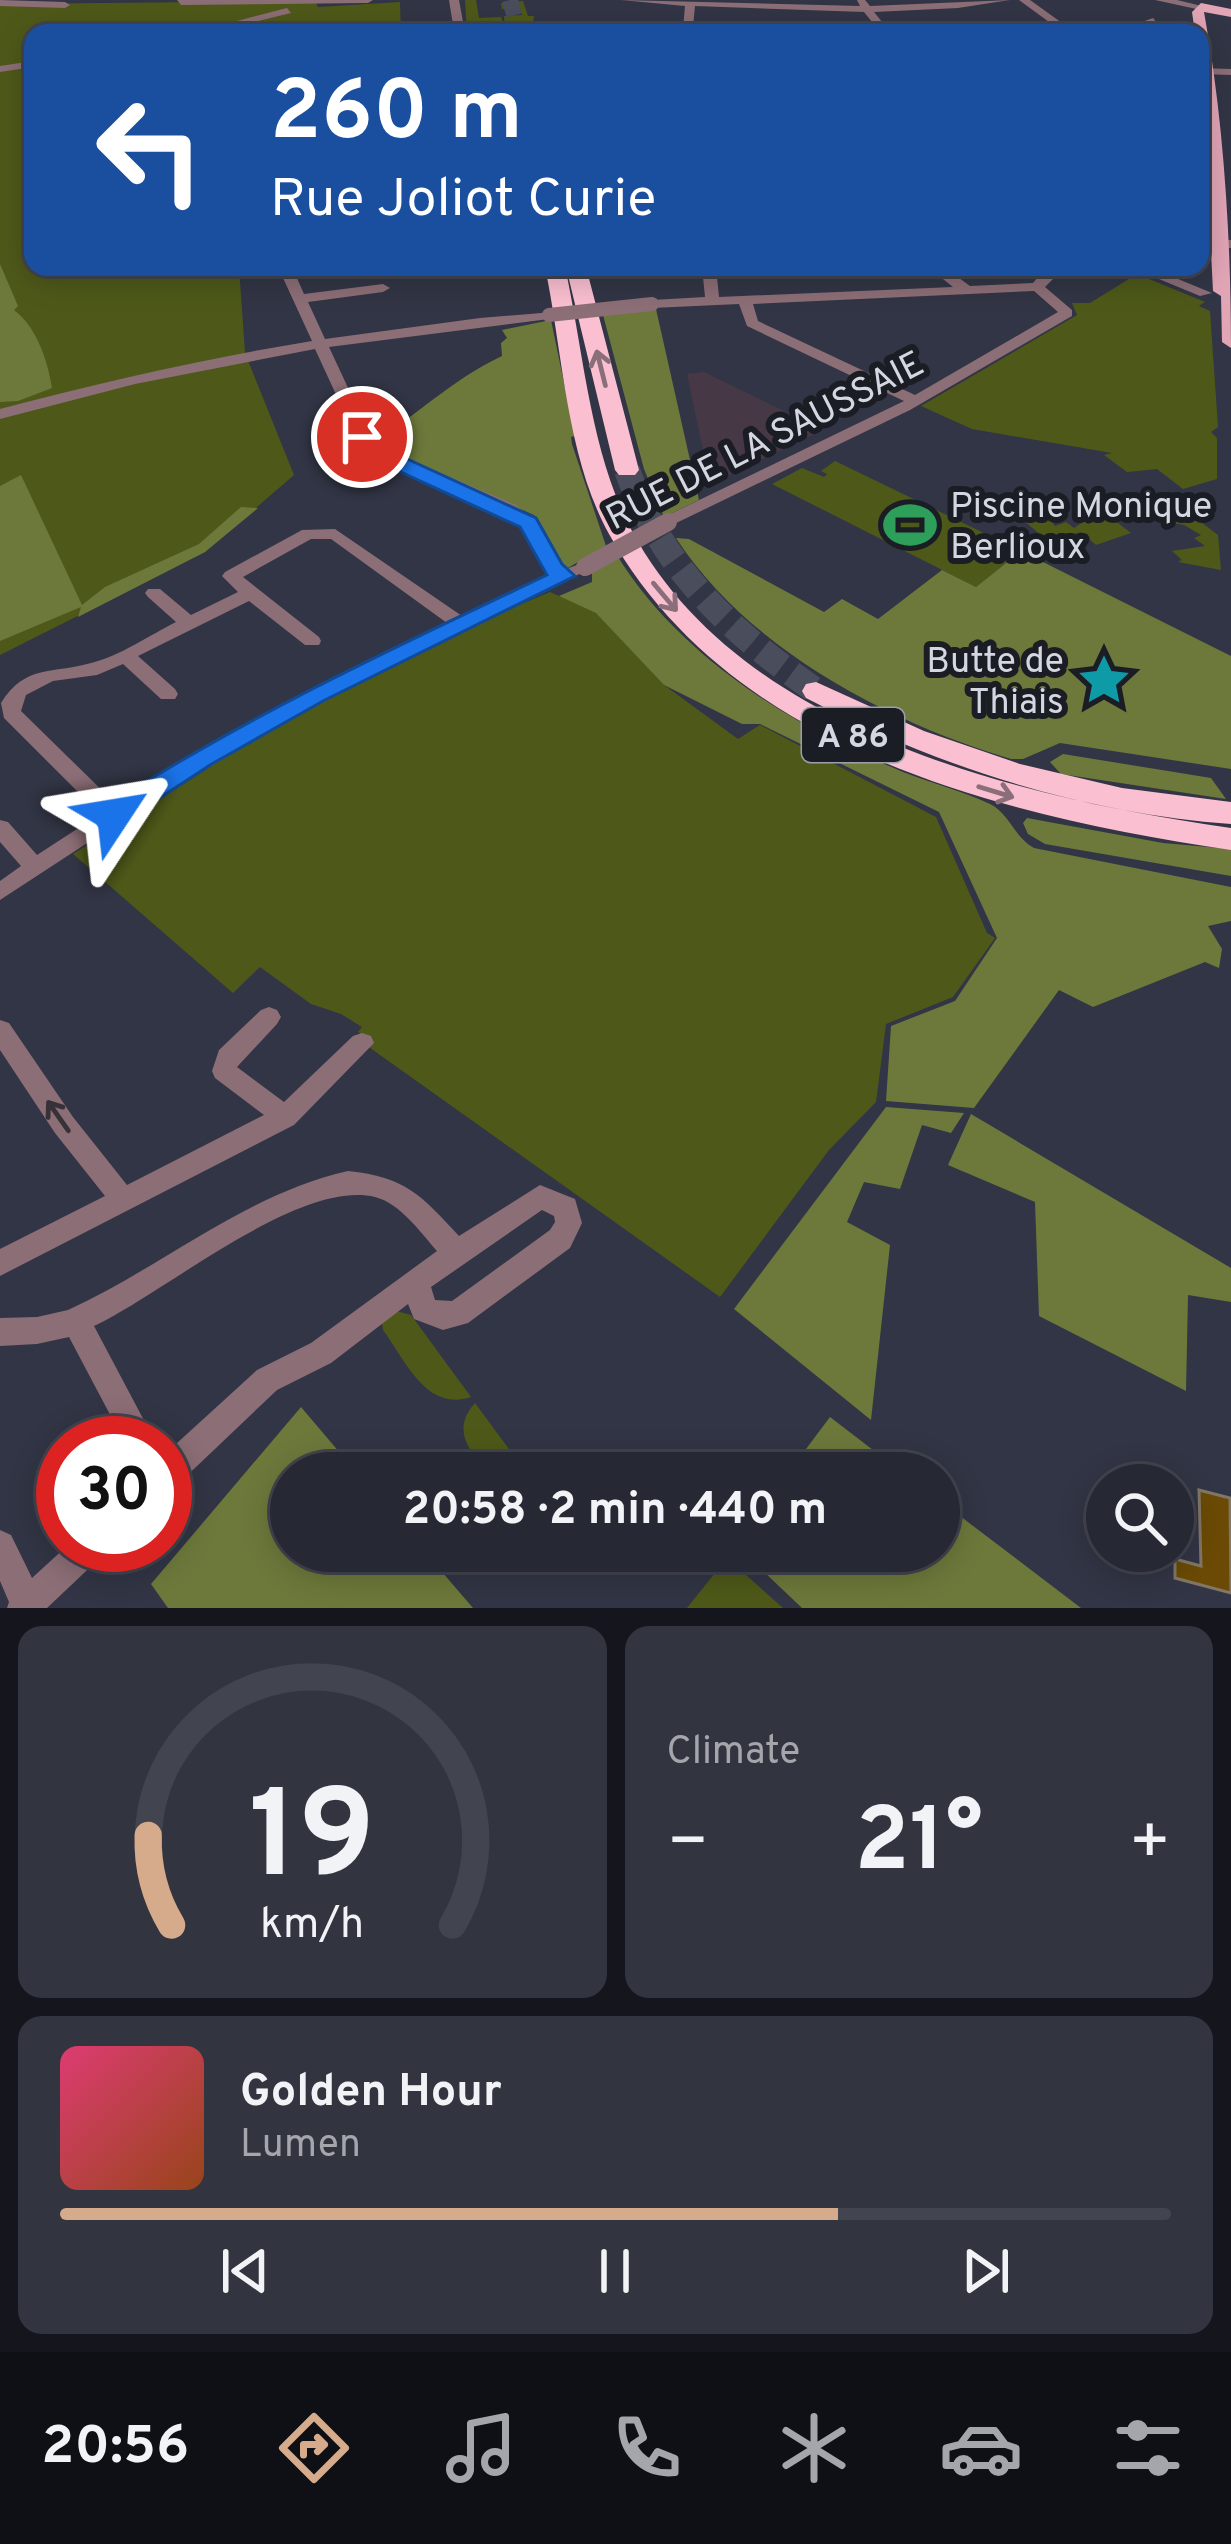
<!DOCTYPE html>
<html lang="en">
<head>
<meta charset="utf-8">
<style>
	:root { --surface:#262834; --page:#323440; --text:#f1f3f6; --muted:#a4a6ac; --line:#42444f; --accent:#d6ab8b }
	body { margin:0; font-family:Overpass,sans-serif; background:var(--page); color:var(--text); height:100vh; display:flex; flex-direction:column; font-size:45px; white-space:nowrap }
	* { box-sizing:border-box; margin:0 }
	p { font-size:39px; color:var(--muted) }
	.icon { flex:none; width:66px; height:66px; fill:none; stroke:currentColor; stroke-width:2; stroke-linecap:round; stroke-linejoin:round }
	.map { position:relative; height:1608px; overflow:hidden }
	.side { display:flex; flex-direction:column; gap:18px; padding:18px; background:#15161d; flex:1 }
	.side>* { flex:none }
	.guide { position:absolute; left:24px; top:24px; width:1185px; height:252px; border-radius:24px; box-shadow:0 6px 30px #0003,0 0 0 3px var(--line); background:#1a4fa0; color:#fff; overflow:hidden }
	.fabs { position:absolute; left:1086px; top:1464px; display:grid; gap:24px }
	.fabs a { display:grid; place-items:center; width:108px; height:108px; border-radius:50%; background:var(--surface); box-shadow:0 6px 30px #0003,0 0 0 3px var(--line); font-size:60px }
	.speed { position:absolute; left:36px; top:1416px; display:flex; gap:24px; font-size:60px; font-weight:700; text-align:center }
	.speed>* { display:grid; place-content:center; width:156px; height:156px; border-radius:50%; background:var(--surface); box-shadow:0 6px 30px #0003,0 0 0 3px var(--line); line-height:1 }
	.speed .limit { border:18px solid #d22; background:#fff; color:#111 }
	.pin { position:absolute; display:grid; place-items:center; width:102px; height:102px; color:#fff; margin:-51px; border:6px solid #fff; border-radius:50%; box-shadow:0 3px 12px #0007 }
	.me { position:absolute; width:132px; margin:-66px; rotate:57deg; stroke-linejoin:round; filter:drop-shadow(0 0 9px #0008) }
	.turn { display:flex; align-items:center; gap:42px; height:252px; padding:0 48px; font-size:54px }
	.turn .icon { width:156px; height:156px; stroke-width:2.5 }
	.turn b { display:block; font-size:84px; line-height:102px }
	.big { font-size:90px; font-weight:700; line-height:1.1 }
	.side .widget { flex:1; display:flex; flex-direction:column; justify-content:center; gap:18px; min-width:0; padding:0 42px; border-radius:24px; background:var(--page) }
	.side .dial { align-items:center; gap:0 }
	.dial svg { height:312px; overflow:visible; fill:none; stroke:var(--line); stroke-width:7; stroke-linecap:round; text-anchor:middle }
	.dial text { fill:var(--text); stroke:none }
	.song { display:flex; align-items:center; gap:36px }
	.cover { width:144px; height:144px; border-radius:18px; background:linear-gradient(135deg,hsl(340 70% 55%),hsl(20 70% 35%)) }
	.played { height:12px; border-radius:6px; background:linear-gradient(90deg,var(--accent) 70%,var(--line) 70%) }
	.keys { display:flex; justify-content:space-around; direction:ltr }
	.heat { display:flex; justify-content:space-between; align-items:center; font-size:66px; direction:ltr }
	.side .tiles { flex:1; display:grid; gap:18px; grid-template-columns:1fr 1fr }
	.widget:last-child { grid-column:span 2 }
	.trip { position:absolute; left:270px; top:1452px; width:690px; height:120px; border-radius:60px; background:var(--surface); box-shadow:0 6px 30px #0003,0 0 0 3px var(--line); font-weight:700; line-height:120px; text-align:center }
	.tab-bar { display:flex; height:192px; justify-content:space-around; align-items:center; background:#0f1015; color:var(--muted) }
	.tab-bar .icon { width:84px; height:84px }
	.tab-bar .selected { color:var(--accent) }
	.tab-bar b { font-size:54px; color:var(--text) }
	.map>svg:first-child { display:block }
	.industrial { fill:#473845 }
	.green { fill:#4e5919 }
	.forest { fill:#6d793b }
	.building { fill:#6a4a05; stroke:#827766; stroke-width:3 }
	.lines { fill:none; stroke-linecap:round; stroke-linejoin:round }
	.highway-tunnel-far1 { stroke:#4a4d5c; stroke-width:16; stroke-dasharray:16 8; stroke-linecap:butt }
	.highway-tunnel { stroke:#4a4d5c; stroke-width:26; stroke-dasharray:26 12; stroke-linecap:butt }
	.minor { fill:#8c6e76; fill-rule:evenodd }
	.major { fill:#e1a5b6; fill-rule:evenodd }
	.highway { fill:#fabfd0; fill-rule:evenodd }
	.minor-bridge-far1 { stroke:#8c6e76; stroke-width:14 }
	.minor-bridge { stroke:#8c6e76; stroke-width:18 }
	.oneway { stroke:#8a6e7a }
	.oneway2 { stroke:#373138 }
	.route { fill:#1a73e8; stroke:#114b97; stroke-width:3 }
	.labels { text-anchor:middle; stroke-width:12; stroke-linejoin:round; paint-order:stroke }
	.shield { fill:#1b1d24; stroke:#9c9fa8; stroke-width:3 }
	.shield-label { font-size:33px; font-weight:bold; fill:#d4d7e1 }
	.street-label { font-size:36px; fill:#d4d7e1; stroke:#1b1d24 }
	.poi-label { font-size:36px; fill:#d4d7e1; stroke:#1b1d24; text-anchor:start }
</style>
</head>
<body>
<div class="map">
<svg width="1231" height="1608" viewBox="0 0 1231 1608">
	<rect width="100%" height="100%" fill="#323545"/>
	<path class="industrial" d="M 704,372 L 823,430 L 710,484 L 687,374 Z"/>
	<path class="green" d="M 465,0 L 476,0 L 479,18 L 501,17 L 505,29 L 504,16 L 522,15 L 520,8 L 502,9 L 501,3 L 523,1 L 528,16 L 534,16 L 533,22 L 525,22 L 526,28 L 543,27 L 543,33 L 467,33 Z
		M 315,1 L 318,7 L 400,2 L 401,33 L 33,33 L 33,267 L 239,267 L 245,353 L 294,475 L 205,552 L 0,655 L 0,4 Z
		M 1137,274 L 1205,302 L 1199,306 L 1210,311 L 1218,427 L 1211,432 L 1217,438 L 1217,479 L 1183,489 L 1157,469 L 1127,472 L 1104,455 L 1112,453 L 972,429 L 921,406 L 1077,315 L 1072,303 L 1090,303 Z
		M 835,461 L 1021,551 L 976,587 L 772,484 L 802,468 L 824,477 L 827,474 L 821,471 Z
		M 1041,506 L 1055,526 L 1066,522 L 1074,528 L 1092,516 L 1088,510 L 1097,507 L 1131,533 L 1096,545 L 1081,532 L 1049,542 L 1016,514 Z
		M 1189,513 L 1218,535 L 1221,570 L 1178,562 L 1182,560 L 1172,551 L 1205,546 L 1194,538 L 1201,535 L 1184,525 L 1163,521 Z
		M 550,592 L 596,612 L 664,685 L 738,739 L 760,725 L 936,817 L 987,933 L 995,938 L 953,997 L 886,1024 L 876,1102 L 829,1150 L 720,1297 L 366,1045 L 370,1041 L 358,1032 L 362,1027 L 341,1014 L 311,1004 L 260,967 L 233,993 L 73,854 L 291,716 L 297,717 L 419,647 Z
		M 396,1311 L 411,1315 L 471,1397 C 426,1412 406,1361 383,1330 L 382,1323 Z
		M 475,1403 L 520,1464 L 503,1473 L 509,1460 L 497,1465 L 502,1473 L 487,1473 C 469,1449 451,1430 475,1403 Z
		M 727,1558 L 783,1608 L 687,1608 Z"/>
	<path class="forest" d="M 0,264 L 18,306 L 14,310 C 37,327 48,362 52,388 L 18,401 L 0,402 Z
		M 656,309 L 699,500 L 664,517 L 644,469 L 603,315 Z
		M 551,320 L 575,436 L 571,437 L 572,444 L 606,546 L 566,569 L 560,567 L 534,515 L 398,456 L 376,440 C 423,411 450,381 502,356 L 501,343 L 507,338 L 502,330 Z
		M 21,475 L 82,605 L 105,587 L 199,544 L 241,507 L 258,508 L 205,552 L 78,617 L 81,607 L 0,641 L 0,486 Z
		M 676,538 L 689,539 L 824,612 L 842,599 L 878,619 L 942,570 L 976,587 L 1021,551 L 1231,656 L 1231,769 L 1060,743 L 1023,759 L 1011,759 C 888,722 748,649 676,538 Z
		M 618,557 C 682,659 793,726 903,772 C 931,783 962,791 990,804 C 1009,813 1014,837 1034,848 L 1231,887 L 1231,921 L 1208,926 L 1222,949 L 1219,968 L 1205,962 L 1093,1007 L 1059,990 L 974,1108 L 886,1101 L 891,1026 L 955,1001 L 997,938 L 939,812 L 760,724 L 742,724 L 664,685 L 596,613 L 559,596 L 592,582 L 592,572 Z
		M 1063,754 L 1211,778 L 1226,799 L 1061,774 L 1050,762 Z
		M 1027,818 L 1163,843 L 1231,849 L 1231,876 L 1045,844 L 1028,834 L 1023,823 Z
		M 886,1107 L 964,1113 L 951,1133 L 922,1125 L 900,1189 L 864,1182 L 847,1222 L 890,1245 L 871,1420 L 734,1309 Z
		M 971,1114 L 1231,1268 L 1231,1302 L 1188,1295 L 1186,1391 L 1039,1316 L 1035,1202 L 948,1165 Z
		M 301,1407 L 357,1473 L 291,1473 L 291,1551 L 424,1551 L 473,1608 L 168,1608 L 151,1584 Z
		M 830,1417 L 903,1473 L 788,1473 Z
		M 939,1500 L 1081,1608 L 802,1608 L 742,1551 L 939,1551 Z"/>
	<path class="building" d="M 1199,1490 L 1230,1498 L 1231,1593 L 1175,1578 L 1175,1559 L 1201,1566 Z"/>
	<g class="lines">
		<path class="highway-tunnel-far1" d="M 510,0 L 519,33"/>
		<path class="highway-tunnel" d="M 627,470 C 663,570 731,632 816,691"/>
		<path class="minor" d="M 0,0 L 65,2 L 70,5 L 65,8 L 0,6 Z
			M 177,0 L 373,0 L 368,3 L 181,5 Z
			M 449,0 L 459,0 L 465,33 L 409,31 L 413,26 L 453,25 Z
			M 621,0 L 860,6 L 857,0 L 865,0 L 870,6 L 1010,0 L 958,8 L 874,12 L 891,33 L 881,33 L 864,12 L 695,6 L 693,27 L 706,33 L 690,33 L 683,29 L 685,6 Z
			M 1019,0 L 1030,0 L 1076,33 L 1064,33 Z
			M 1155,0 L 1177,0 L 1206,7 L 1201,10 Z
			M 287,8 L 291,13 L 208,33 L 190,33 Z
			M 1153,18 L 1157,23 L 1126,33 L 1111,33 Z
			M 33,61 L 33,67 L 0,72 L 0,66 Z
			M 1200,68 L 1231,69 L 1231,75 L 1200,74 Z
			M 1200,238 L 1231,240 L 1231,248 L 1200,246 Z
			M 278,267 L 292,267 L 304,294 L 383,284 L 390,288 L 383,292 L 308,302 L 325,339 L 480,318 L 554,312 L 554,318 L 549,319 L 329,347 L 370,435 L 408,459 L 516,505 L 540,525 L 566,569 L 585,562 L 594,567 L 439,642 L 291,719 L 147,804 L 0,900 L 0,881 L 21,866 L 0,842 L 0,820 L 8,822 L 37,855 L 100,814 L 4,718 L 1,703 C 25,664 53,674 91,663 C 120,656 150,635 176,622 L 148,597 L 145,593 L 148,589 L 160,589 L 191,615 L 238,592 L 222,576 L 225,572 L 302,530 L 335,529 L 462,616 L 552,575 L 526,531 L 505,513 L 397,466 L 357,440 L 315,349 L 135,384 L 0,419 L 0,409 C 103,382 207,358 312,341 ZM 311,539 L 331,539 L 447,623 L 277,710 L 116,804 L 21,711 L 26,695 L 53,681 L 97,675 L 123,664 L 161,699 L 175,699 L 178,694 L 175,689 L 138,656 L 249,601 L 305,645 L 319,645 L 321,641 L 319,637 L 243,577 Z
			M 702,267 L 716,267 L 719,297 L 953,287 L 928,267 L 944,267 L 970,286 L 1033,283 L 1046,267 L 1093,267 L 1086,271 L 1061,271 L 1045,287 L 1072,310 L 1072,316 L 910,410 L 668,527 L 662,526 L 662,518 L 904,401 L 747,326 L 739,304 L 652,308 L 645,304 L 652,300 L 705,297 ZM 1034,291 L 1058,312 L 915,395 L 758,321 L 753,304 Z
			M 1130,267 L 1149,267 L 1212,293 L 1200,296 Z
			M 269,1007 L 277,1010 L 281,1017 L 277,1024 L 237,1067 L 284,1102 L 353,1036 L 362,1033 L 371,1036 L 374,1043 L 294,1125 L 0,1276 L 0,1249 L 105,1196 L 55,1133 L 0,1050 L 0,1020 L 9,1023 L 73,1117 L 127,1185 L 264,1115 L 215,1078 L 212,1071 L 219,1050 L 261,1010 Z
			M 348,1171 C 406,1177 421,1195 459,1236 L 540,1185 L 575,1199 L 582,1223 L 570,1248 L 468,1323 L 443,1330 L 414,1319 L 408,1304 L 331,1363 L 277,1390 L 176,1486 L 165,1490 L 165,1454 L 257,1370 L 311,1343 L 437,1251 C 421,1233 400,1203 375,1197 C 298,1179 165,1293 94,1326 L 156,1443 L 125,1443 L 69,1337 L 37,1344 L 0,1346 L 0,1318 L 37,1317 L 68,1310 C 164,1266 243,1195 348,1171 ZM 542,1210 L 554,1216 L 555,1222 L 550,1230 L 452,1301 L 435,1300 L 431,1287 Z
			M 0,1530 L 11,1535 L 32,1578 L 68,1545 L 107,1545 L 102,1556 L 47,1608 L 7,1608 L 9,1602 L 0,1581 Z"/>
		<path class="major" d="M 1201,3 L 1231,9 L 1231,17 L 1204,12 C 1224,121 1231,241 1231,348 L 1222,342 L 1221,296 L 1213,291 L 1200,33 L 1195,33 L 1192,12 Z"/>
		<path class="highway" d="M 545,267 L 565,267 C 584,353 590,452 632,531 C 740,733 1023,798 1231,828 L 1231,850 C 1003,816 730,751 609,534 C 566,456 563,353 545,267 Z
			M 566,267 L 586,267 L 639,470 L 635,475 L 619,475 L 615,470 Z
			M 816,682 L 924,731 L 1020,764 L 1122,788 L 1231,802 L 1231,824 C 1082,813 938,767 806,698 L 802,691 L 806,684 Z"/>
		<path class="minor-bridge-far1" d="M 549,315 L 652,304"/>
		<path class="minor-bridge" d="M 585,567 L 668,522"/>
	</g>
	<defs><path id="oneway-shaft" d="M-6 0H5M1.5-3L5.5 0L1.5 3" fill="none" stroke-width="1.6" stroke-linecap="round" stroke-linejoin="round" transform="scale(3)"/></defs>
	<g class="oneway">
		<use href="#oneway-shaft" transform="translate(601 368) rotate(-104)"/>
		<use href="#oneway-shaft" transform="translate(665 597) rotate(50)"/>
		<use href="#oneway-shaft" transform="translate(996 792) rotate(17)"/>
	</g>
	<use class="oneway2" href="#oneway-shaft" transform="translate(58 1116) rotate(-125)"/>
	<path class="route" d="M 362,431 L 392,452 L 536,518 L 562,564 L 575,576 L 323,701 L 210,765 L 123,822 L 104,822 L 100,815 L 104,808 C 245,717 395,647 547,575 L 520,527 L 377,461 L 352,437 Z"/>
	<defs>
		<g id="stadium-bare" transform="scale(4.14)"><path d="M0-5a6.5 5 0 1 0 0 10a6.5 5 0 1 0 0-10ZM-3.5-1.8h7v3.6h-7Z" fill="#2e9e5b" stroke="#1b1d24" stroke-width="2.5" paint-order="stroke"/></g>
		<g id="sight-bare" transform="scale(4.14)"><path d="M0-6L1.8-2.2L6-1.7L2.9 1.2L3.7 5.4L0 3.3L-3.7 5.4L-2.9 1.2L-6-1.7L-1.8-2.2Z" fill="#0f9aa8" stroke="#1b1d24" stroke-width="2.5" paint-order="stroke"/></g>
	</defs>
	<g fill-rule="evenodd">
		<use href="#stadium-bare" x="910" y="525"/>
		<use href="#sight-bare" x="1104" y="680"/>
	</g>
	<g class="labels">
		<rect class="shield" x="802" y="708" width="102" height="54" rx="9"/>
		<g class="shield-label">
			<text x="853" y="747">A 86</text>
		</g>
		<g class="street-label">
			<text transform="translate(764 439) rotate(-27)" y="13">RUE DE LA SAUSSAIE</text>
		</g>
		<g class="poi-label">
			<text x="950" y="517">Piscine Monique<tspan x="950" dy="41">Berlioux</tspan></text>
			<text x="1064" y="672" text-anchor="end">Butte de<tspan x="1064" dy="41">Thiais</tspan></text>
		</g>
	</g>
</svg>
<div class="fabs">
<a><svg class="icon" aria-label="search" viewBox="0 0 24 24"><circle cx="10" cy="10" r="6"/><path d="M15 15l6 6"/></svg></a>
</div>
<div class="speed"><div class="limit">30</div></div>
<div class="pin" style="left:362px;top:437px;background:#d93025"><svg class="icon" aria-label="arrive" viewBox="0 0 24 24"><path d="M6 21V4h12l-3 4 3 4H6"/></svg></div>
<svg class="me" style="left:114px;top:815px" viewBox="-20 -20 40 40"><path d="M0-17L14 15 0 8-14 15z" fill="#1a73e8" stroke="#fff" stroke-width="4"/></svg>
<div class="trip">20:58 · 2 min · 440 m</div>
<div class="guide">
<div class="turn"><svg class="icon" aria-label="left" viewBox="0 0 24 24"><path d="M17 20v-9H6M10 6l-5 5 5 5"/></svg><div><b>260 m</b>Rue Joliot Curie</div></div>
</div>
</div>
<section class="side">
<div class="tiles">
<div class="widget dial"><svg viewBox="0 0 100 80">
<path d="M14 69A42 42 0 1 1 86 69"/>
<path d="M14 69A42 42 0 0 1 8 46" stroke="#d6ab8b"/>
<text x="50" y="56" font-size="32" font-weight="700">19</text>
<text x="50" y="72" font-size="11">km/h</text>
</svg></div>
<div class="widget"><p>Climate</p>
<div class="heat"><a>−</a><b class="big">21°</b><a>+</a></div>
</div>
<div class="widget">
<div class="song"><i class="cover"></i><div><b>Golden Hour</b><p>Lumen</p></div></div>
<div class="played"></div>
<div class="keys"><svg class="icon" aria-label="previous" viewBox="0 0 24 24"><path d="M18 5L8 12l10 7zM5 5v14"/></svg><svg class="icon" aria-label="pause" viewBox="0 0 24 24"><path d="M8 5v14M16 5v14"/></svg><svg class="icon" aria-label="next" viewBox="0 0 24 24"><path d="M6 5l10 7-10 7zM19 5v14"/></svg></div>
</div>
</div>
</section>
<nav class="tab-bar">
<b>20:56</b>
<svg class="icon selected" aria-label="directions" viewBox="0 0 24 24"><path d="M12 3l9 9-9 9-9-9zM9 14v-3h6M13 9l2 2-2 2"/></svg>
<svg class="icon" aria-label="music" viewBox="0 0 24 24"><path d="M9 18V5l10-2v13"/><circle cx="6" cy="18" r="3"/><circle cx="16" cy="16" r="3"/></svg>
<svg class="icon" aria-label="phone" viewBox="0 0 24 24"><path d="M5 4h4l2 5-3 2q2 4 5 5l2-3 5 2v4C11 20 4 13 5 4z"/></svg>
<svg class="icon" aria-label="climate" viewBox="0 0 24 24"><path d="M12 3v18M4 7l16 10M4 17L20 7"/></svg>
<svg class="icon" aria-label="car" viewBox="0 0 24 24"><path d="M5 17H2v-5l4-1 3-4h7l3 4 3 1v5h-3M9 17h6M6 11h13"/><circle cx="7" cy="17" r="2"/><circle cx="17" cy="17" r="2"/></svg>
<svg class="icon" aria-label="filters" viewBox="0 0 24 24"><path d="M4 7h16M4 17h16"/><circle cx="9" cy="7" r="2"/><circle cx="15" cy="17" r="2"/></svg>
</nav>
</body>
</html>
